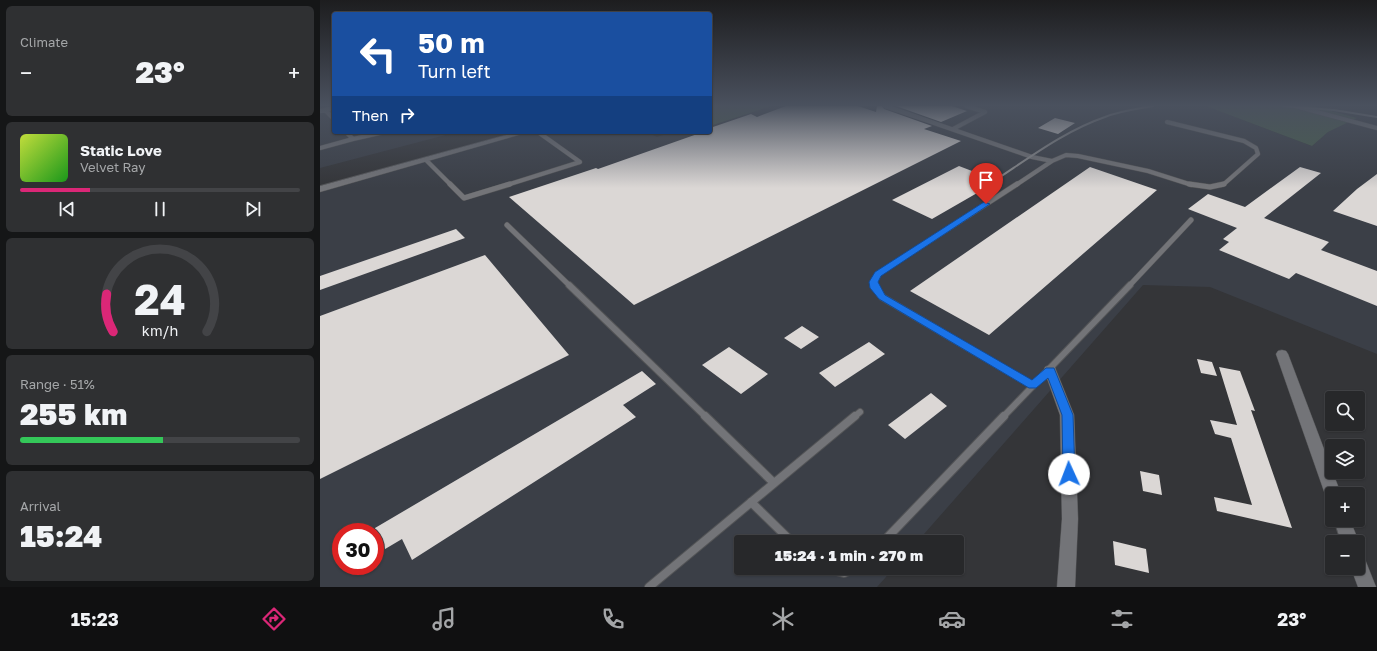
<!DOCTYPE html>
<html lang="en">
<head>
<meta charset="utf-8">
<style>
	:root { --surface:#27282a; --page:#2f3032; --text:#f1f3f6; --muted:#a4a6a8; --line:#434447; --accent:#db2777 }
	body { margin:0; font-family:"Golos Text",sans-serif; background:var(--page); color:var(--text); height:100vh; display:flex; flex-direction:column; font-size:15px; white-space:nowrap }
	* { box-sizing:border-box; margin:0 }
	p { font-size:13px; color:var(--muted) }
	.icon { flex:none; width:22px; height:22px; fill:none; stroke:currentColor; stroke-width:2; stroke-linecap:round; stroke-linejoin:round }
	.map { position:relative; flex:1; overflow:hidden }
	.sheet { display:flex; flex-direction:column; gap:6px; padding:6px; background:#151617; width:320px }
	.sheet>* { flex:none }
	.hud { position:absolute; left:12px; top:12px; width:380px; height:122px; border-radius:4px; box-shadow:0 1px 3px #0004,0 0 0 1px var(--line); background:#1a4fa0; color:#fff; overflow:hidden }
	.controls { position:absolute; left:1005px; top:391px; display:grid; gap:8px }
	.controls a { display:grid; place-items:center; width:40px; height:40px; border-radius:4px; background:var(--surface); box-shadow:0 1px 3px #0004,0 0 0 1px var(--line); font-size:20px }
	.speed { position:absolute; left:12px; top:523px; display:flex; gap:8px; font-size:20px; font-weight:700; text-align:center }
	.speed>* { display:grid; place-content:center; width:52px; height:52px; border-radius:50%; background:var(--surface); box-shadow:0 1px 3px #0004,0 0 0 1px var(--line); line-height:1 }
	.speed .limit { border:6px solid #d22; background:#fff; color:#111 }
	.pin { position:absolute; display:grid; place-items:center; width:34px; height:34px; color:#fff; margin:-41px -17px; border-radius:50% 50% 50% 0; rotate:-45deg; box-shadow:0 0 4px #0007 }
	.pin .icon { rotate:45deg }
	.me { position:absolute; width:44px; margin:-22px; rotate:358deg; stroke-linejoin:round; filter:drop-shadow(0 0 3px #0008) }
	.turn { display:flex; align-items:center; gap:14px; height:84px; padding:0 20px; font-size:18px }
	.turn .icon { width:52px; height:52px; stroke-width:2.5 }
	.turn b { display:block; font-size:28px; line-height:34px }
	.then { display:flex; align-items:center; height:38px; padding:0 20px; background:#0003; gap:8px; font-size:15px }
	.big { font-size:30px; font-weight:800; line-height:1.1 }
	.sheet .tile { flex:1; display:flex; flex-direction:column; justify-content:center; gap:6px; min-width:0; padding:0 14px; border-radius:6px; background:var(--page) }
	.sheet .dial { align-items:center; gap:0 }
	.dial svg { height:104px; overflow:visible; fill:none; stroke:var(--line); stroke-width:7; stroke-linecap:round; text-anchor:middle }
	.dial text { fill:var(--text); stroke:none }
	.song { display:flex; align-items:center; gap:12px }
	.cover { width:48px; height:48px; border-radius:6px; background:linear-gradient(135deg,hsl(70 70% 55%),hsl(120 70% 35%)) }
	.played { height:4px; border-radius:2px; background:linear-gradient(90deg,var(--accent) 25%,var(--line) 25%) }
	.keys { display:flex; justify-content:space-around; direction:ltr }
	.heat { display:flex; justify-content:space-between; align-items:center; font-size:22px; direction:ltr }
	.charge { height:6px; border-radius:3px; background:linear-gradient(90deg,#34c759 51%,var(--line) 0) }
	.trip { position:absolute; left:414px; top:535px; width:230px; height:40px; border-radius:4px; background:var(--surface); box-shadow:0 1px 3px #0004,0 0 0 1px var(--line); font-weight:800; line-height:40px; text-align:center }
	.dock { display:flex; height:64px; justify-content:space-around; align-items:center; background:#101011; color:var(--muted) }
	.dock .icon { width:28px; height:28px }
	.dock .active { color:var(--accent) }
	.dock b { font-size:18px; color:var(--text) }
	main { display:flex; flex:1; min-height:0 }
	.map>svg:first-child { display:block }
	.built { fill:#3b3f47; fill-rule:evenodd }
	.green { fill:#49604e }
	.building { fill:#dbd7d5 }
	.lines { fill:none; stroke-linecap:round; stroke-linejoin:round }
	.service-far3-casing { stroke:#535456; stroke-width:5 }
	.service-far2-casing { stroke:#535456; stroke-width:6 }
	.service-far1-casing { stroke:#535456; stroke-width:8 }
	.service-casing { stroke:#535456; stroke-width:10 }
	.minor-casing { stroke:#535456; stroke-width:1 }
	.secondary-casing { stroke:#535456; stroke-width:1 }
	.service-far3 { stroke:#737478; stroke-width:4 }
	.service-far2 { stroke:#737478; stroke-width:5 }
	.service-far1 { stroke:#737478; stroke-width:6 }
	.service { stroke:#737478; stroke-width:8 }
	.minor { fill:#737478; fill-rule:evenodd }
	.secondary { fill:#737478; fill-rule:evenodd }
	.rail { stroke:#8a8b8d; stroke-width:2 }
	.route { fill:#1a73e8; stroke:#114b97 }
</style>
</head>
<body>
<main>
<section class="sheet">
<div class="tile"><p>Climate</p>
<div class="heat"><a>−</a><b class="big">23°</b><a>+</a></div>
</div>
<div class="tile">
<div class="song"><i class="cover"></i><div><b>Static Love</b><p>Velvet Ray</p></div></div>
<div class="played"></div>
<div class="keys"><svg class="icon" aria-label="previous" viewBox="0 0 24 24"><path d="M18 5L8 12l10 7zM5 5v14"/></svg><svg class="icon" aria-label="pause" viewBox="0 0 24 24"><path d="M8 5v14M16 5v14"/></svg><svg class="icon" aria-label="next" viewBox="0 0 24 24"><path d="M6 5l10 7-10 7zM19 5v14"/></svg></div>
</div>
<div class="tile dial"><svg viewBox="0 0 100 80">
<path d="M14 69A42 42 0 1 1 86 69"/>
<path d="M14 69A42 42 0 0 1 9 40" stroke="#db2777"/>
<text x="50" y="56" font-size="32" font-weight="700">24</text>
<text x="50" y="72" font-size="11">km/h</text>
</svg></div>
<div class="tile"><p>Range · 51%</p><b class="big">255 km</b><div class="charge"></div></div>
<div class="tile"><p>Arrival</p><b class="big">15:24</b></div>
</section>
<div class="map">
<svg width="1057" height="587" viewBox="0 0 1057 587">
	<rect width="100%" height="100%" fill="#343538"/>
	<path class="built" d="M 0,106 L 14,106 L 14,132 L 137,132 L 0,168 Z
		M 452,106 L 886,106 L 992,146 L 1008,132 L 1036,118 L 993,106 L 1057,106 L 1057,354 L 890,287 L 823,285 L 597,542 L 421,542 L 421,568 L 574,568 L 557,587 L 0,587 L 0,189 L 205,132 L 326,132 L 337,137 L 354,132 L 390,132 L 390,126 ZM 21,532 L 55,532 L 55,566 L 21,566 Z"/>
	<path class="green" d="M 390,106 L 452,106 L 390,126 Z
		M 886,106 L 993,106 L 1037,118 L 1008,132 L 992,146 Z"/>
	<path class="building" d="M 466,106 L 538,106 L 556,112 L 557,106 L 562,106 L 564,109 L 612,126 L 604,129 L 641,141 L 314,305 L 189,197 L 276,168 L 278,169 L 383,132 L 390,132 L 390,128 L 431,114 L 437,117 Z
		M 576,106 L 632,106 L 647,111 L 621,122 Z
		M 735,118 L 755,123 L 738,134 L 718,128 Z
		M 639,166 L 678,181 L 612,219 L 572,200 Z
		M 770,167 L 837,190 L 669,335 L 590,291 Z
		M 980,167 L 1001,173 L 944,218 L 1009,242 L 1001,250 L 1057,271 L 1057,306 L 976,273 L 969,279 L 899,250 L 909,242 L 903,239 L 917,228 L 868,209 L 888,194 L 925,207 Z
		M 1057,174 L 1057,226 L 1013,211 L 1037,189 Z
		M 136,229 L 145,238 L 0,290 L 0,276 Z
		M 165,255 L 249,355 L 0,479 L 0,316 Z
		M 482,326 L 499,337 L 481,349 L 464,338 Z
		M 549,342 L 565,354 L 515,387 L 499,373 Z
		M 409,347 L 448,374 L 421,394 L 382,365 Z
		M 877,359 L 892,362 L 897,376 L 881,373 Z
		M 899,367 L 920,371 L 935,411 L 931,410 L 972,528 L 897,511 L 894,497 L 932,505 L 911,438 L 895,434 L 890,420 L 917,425 Z
		M 322,371 L 336,384 L 303,405 L 316,417 L 92,560 L 82,539 L 55,555 L 55,528 Z
		M 611,393 L 627,406 L 585,439 L 568,425 Z
		M 820,471 L 839,475 L 842,495 L 823,491 Z
		M 793,541 L 826,549 L 829,573 L 795,565 Z"/>
	<g class="lines">
		<g class="service-far3-casing">
			<path id="service-far3" d="M 565,106 L 712,157 L 732,161 L 696,185
				M 975,106 L 1057,128
				M 5,110 L 14,119
				M 0,111 L 14,108
				M 847,122 L 924,141 L 936,148 L 938,154 L 904,184 L 901,185
				M 633,129 L 665,112 L 646,106
				M 26,132 L 33,139 L 64,132
				M 0,148 L 33,139
				M 106,160 L 131,185
				M 732,161 L 746,155 L 758,156 L 828,171 L 872,185
				M 187,185 L 260,162 L 218,132"/>
		</g>
		<g class="service-far2-casing">
			<path id="service-far2" d="M 130,184 L 144,198 L 190,184
				M 869,184 L 890,187 L 904,184
				M 187,225 L 250,286
				M 554,286 L 553,282 L 558,274 L 697,184
				M 809,286 L 871,220"/>
		</g>
		<g class="service-far1-casing">
			<path id="service-far1" d="M 249,285 L 386,417
				M 554,285 L 562,297 L 713,386
				M 534,417 L 540,412
				M 683,417 L 810,285"/>
		</g>
		<g class="service-casing">
			<path id="service" d="M 385,416 L 454,483
				M 431,502 L 472,542
				M 563,542 L 684,416
				M 505,568 L 524,573 L 535,568
				M 329,587 L 535,416"/>
		</g>
		<g class="minor-casing">
			<path id="minor" d="M 962,350 L 966,351 L 968,354 L 1021,494 L 1012,494 L 1012,501 L 1007,499 L 1005,494 L 956,354 L 958,351 Z
				M 730,365 L 735,367 L 736,370 L 754,415 L 758,519 L 755,587 L 737,587 L 742,519 L 740,415 L 724,370 L 725,367 Z
				M 1014,520 L 1030,520 L 1039,542 L 1038,543 L 1021,542 Z
				M 1038,554 L 1044,557 L 1056,587 L 1038,587 L 1031,568 L 1038,568 Z"/>
		</g>
		<g class="secondary-casing">
			<path id="secondary" d="M 197,132 L 209,132 L 0,192 L 0,186 Z"/>
		</g>
		<use href="#service-far3" class="service-far3"/>
		<use href="#service-far2" class="service-far2"/>
		<use href="#service-far1" class="service-far1"/>
		<use href="#service" class="service"/>
		<use href="#minor" class="minor"/>
		<use href="#secondary" class="secondary"/>
		<path class="rail" d="M 963,106 L 1014,110 L 1057,117
			M 680,177 C 713,155 747,130 785,117 C 800,111 817,109 833,106"/>
	</g>
	<linearGradient id="sky" x2="0" y2="1"><stop stop-color="#1d1d1f"/><stop offset="0.56" stop-color="#4a515e"/><stop offset="1" stop-color="#4a515e" stop-opacity="0"/></linearGradient>
	<rect width="1057" height="188" fill="url(#sky)"/>
	<path class="route" d="M 664,202 L 670,204 L 561,276 L 558,282 L 565,295 L 712,380 L 726,368 L 734,368 L 753,415 L 755,474 L 753,478 L 749,480 L 744,478 L 743,474 L 742,415 L 728,378 L 716,388 L 709,388 L 559,299 L 550,288 L 549,282 L 555,272 Z"/>
</svg>
<div class="controls">
<a><svg class="icon" aria-label="search" viewBox="0 0 24 24"><circle cx="10" cy="10" r="6"/><path d="M15 15l6 6"/></svg></a>
<a><svg class="icon" aria-label="layers" viewBox="0 0 24 24"><path d="M12 4l9 5-9 5-9-5zM3 14l9 5 9-5"/></svg></a>
<a>+</a>
<a>−</a>
</div>
<div class="speed"><div class="limit">30</div></div>
<div class="pin" style="left:666px;top:204px;background:#d93025"><svg class="icon" aria-label="arrive" viewBox="0 0 24 24"><path d="M6 21V4h12l-3 4 3 4H6"/></svg></div>
<svg class="me" style="left:749px;top:474px" viewBox="-20 -20 40 40"><circle r="19" fill="#fff"/><path d="M0-13L10 11 0 6-10 11z" fill="#1a73e8"/></svg>
<div class="trip">15:24 · 1 min · 270 m</div>
<div class="hud">
<div class="turn"><svg class="icon" aria-label="left" viewBox="0 0 24 24"><path d="M17 20v-9H6M10 6l-5 5 5 5"/></svg><div><b>50 m</b>Turn left</div></div>
<div class="then">Then<svg class="icon" aria-label="right" viewBox="0 0 24 24"><path d="M7 20v-9h11M14 6l5 5-5 5"/></svg></div>
</div>
</div>
</main>
<nav class="dock">
<b>15:23</b>
<svg class="icon active" aria-label="directions" viewBox="0 0 24 24"><path d="M12 3l9 9-9 9-9-9zM9 14v-3h6M13 9l2 2-2 2"/></svg>
<svg class="icon" aria-label="music" viewBox="0 0 24 24"><path d="M9 18V5l10-2v13"/><circle cx="6" cy="18" r="3"/><circle cx="16" cy="16" r="3"/></svg>
<svg class="icon" aria-label="phone" viewBox="0 0 24 24"><path d="M5 4h4l2 5-3 2q2 4 5 5l2-3 5 2v4C11 20 4 13 5 4z"/></svg>
<svg class="icon" aria-label="climate" viewBox="0 0 24 24"><path d="M12 3v18M4 7l16 10M4 17L20 7"/></svg>
<svg class="icon" aria-label="car" viewBox="0 0 24 24"><path d="M5 17H2v-5l4-1 3-4h7l3 4 3 1v5h-3M9 17h6M6 11h13"/><circle cx="7" cy="17" r="2"/><circle cx="17" cy="17" r="2"/></svg>
<svg class="icon" aria-label="filters" viewBox="0 0 24 24"><path d="M4 7h16M4 17h16"/><circle cx="9" cy="7" r="2"/><circle cx="15" cy="17" r="2"/></svg>
<b>23°</b>
</nav>
</body>
</html>
